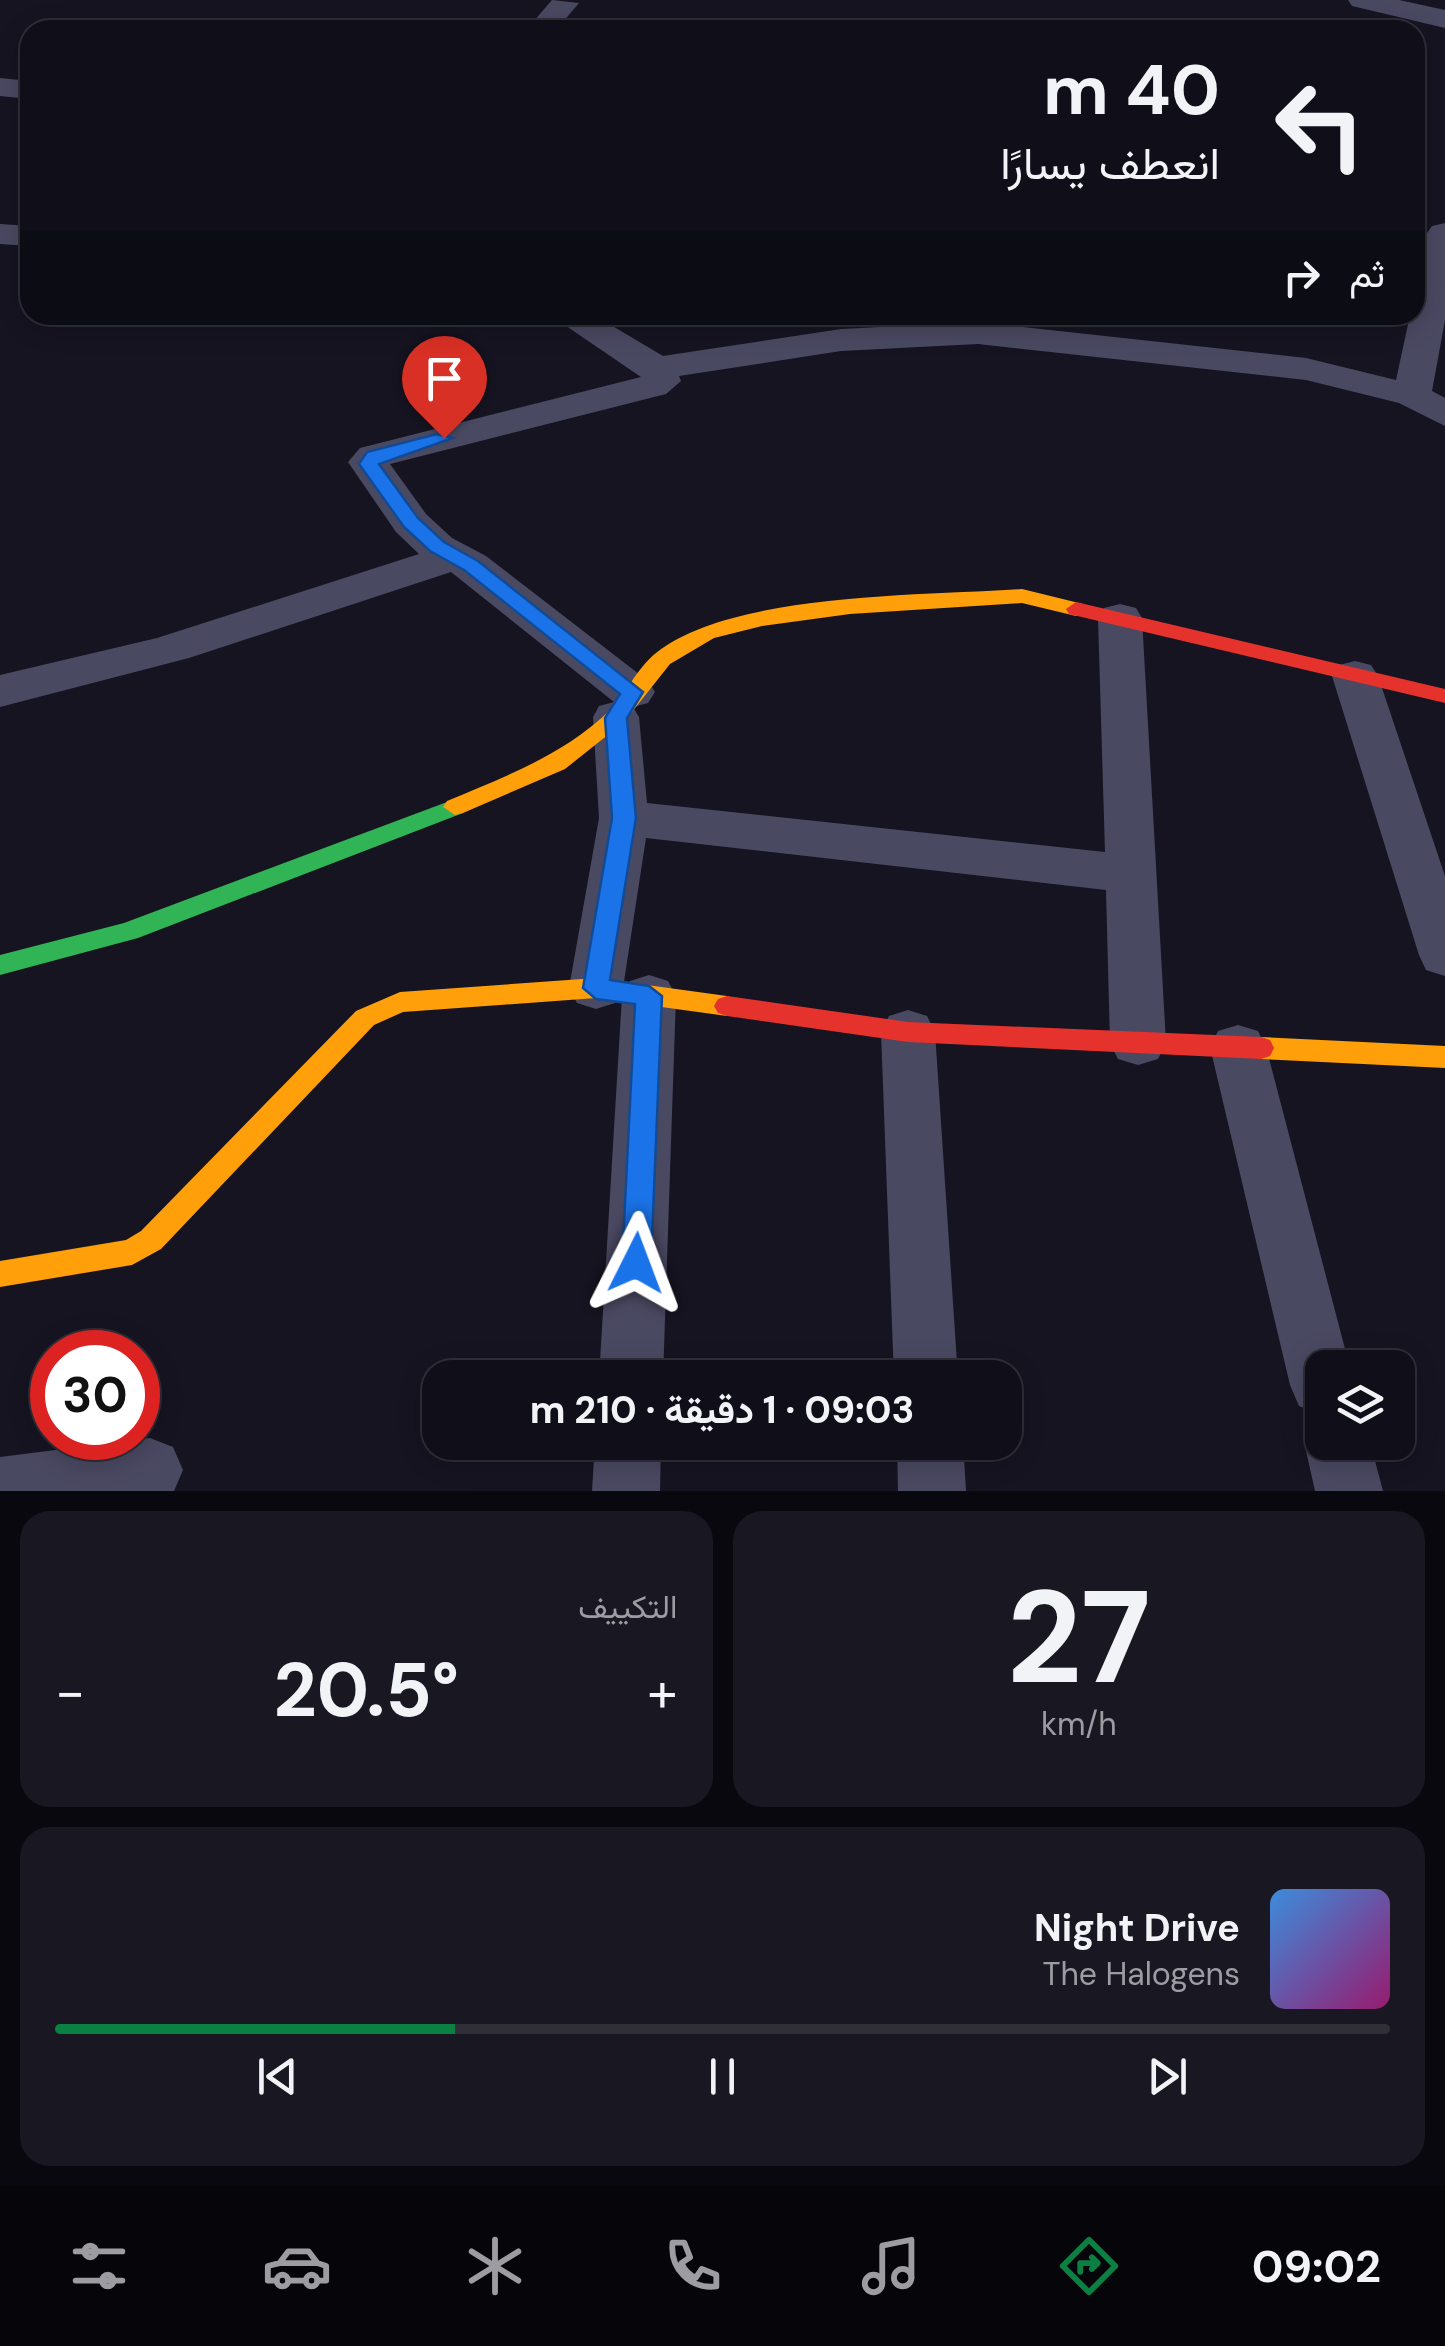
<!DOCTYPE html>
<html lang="ar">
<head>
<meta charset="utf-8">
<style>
	:root { --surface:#100f19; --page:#191822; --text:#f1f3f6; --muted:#9c9ca2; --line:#302f38; --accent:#0b8043 }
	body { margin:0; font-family:"DM Sans",Vazirmatn,sans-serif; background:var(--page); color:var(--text); direction:rtl; height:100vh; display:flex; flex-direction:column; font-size:38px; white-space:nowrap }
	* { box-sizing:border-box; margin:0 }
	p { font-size:32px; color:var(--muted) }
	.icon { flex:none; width:55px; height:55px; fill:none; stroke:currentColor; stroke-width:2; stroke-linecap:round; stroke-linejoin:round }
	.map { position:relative; height:1491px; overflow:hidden; direction:ltr }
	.side { display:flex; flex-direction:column; gap:20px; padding:20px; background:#09080e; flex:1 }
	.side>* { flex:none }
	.top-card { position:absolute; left:20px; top:20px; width:1405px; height:305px; border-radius:30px; box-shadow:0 5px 25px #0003,0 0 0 2px var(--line); direction:rtl; background:#100f19; color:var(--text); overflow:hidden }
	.buttons { position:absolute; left:1305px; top:1350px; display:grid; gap:20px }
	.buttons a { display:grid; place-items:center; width:110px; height:110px; border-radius:20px; background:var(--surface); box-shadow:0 5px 25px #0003,0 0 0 2px var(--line); font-size:50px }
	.speed { position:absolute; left:30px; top:1330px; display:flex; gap:20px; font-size:50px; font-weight:700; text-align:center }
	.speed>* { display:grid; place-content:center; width:130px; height:130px; border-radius:50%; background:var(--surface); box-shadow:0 5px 25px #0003,0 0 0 2px var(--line); line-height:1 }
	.speed .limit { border:15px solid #d22; background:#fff; color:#111 }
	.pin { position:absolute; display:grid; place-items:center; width:85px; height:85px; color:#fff; margin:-102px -42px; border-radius:50% 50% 50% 0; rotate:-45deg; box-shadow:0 0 10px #0007 }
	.pin .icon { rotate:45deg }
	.me { position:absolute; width:110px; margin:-55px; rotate:3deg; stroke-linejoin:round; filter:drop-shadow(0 0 8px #0008) }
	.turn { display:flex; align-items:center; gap:35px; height:210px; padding:0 40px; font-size:45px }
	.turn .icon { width:130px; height:130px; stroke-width:2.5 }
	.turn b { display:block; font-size:70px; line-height:85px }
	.then { display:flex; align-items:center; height:95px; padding:0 40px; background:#0003; gap:20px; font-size:38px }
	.big { font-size:75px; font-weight:700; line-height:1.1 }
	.side .card { flex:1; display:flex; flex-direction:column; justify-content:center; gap:15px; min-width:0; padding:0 35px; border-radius:30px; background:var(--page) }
	.side .dial { align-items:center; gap:0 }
	.dial b { font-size:130px; line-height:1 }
	.song { display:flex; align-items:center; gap:30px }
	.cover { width:120px; height:120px; border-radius:15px; background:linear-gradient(135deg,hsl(210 70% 55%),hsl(320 70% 35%)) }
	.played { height:10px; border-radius:5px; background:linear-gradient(90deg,var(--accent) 30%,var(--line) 30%) }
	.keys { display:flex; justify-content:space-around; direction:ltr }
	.heat { display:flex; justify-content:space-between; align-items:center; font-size:55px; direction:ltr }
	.side .tiles { flex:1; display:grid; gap:20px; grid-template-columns:1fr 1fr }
	.card:last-child { grid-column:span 2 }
	.trip { position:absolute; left:422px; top:1360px; width:600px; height:100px; border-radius:30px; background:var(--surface); box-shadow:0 5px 25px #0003,0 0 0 2px var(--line); font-weight:700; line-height:100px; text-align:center; direction:rtl }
	.dock { display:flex; height:160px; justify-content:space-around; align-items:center; background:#06060a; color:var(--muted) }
	.dock .icon { width:70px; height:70px }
	.dock .current { color:var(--accent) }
	.dock b { font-size:45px; color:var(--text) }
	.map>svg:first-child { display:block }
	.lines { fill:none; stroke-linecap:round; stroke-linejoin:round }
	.street { fill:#4a4962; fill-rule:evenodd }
	.fast { fill:#30b455; fill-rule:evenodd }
	.slow { fill:#ff9f0a; fill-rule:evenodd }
	.jam { fill:#e5322d; fill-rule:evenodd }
	.route { fill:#1a73e8; stroke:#114b97; stroke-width:2.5 }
</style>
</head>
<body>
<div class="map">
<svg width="1445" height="1491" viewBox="0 0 1445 1491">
	<rect width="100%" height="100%" fill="#161421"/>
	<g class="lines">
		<path class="street" d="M 552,0 L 579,3 L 556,30 L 526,30 Z
			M 1348,0 L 1399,0 L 1445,10 L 1445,28 L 1352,6 Z
			M 0,78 L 30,81 L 30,99 L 0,96 Z
			M 1445,223 L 1445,320 L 1432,391 L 1445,398 L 1445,426 L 1399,403 L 1306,380 L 978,344 L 841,351 L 679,376 L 681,381 L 666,394 L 390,464 L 426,514 L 452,538 L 486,556 L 648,681 L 655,692 L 648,703 L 633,707 L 639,717 L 647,803 L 1105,852 L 1098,618 L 1104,608 L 1120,604 L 1136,608 L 1142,618 L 1166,1043 L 1158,1059 L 1138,1065 L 1118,1059 L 1110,1043 L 1106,890 L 646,838 L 623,988 L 615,1003 L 596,1009 L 577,1003 L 569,988 L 599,818 L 593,717 L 599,706 L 614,702 L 451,572 L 189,658 L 0,707 L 0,675 L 157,638 L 419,554 L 396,532 L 348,462 L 360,448 L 641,377 L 550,315 L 594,315 L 663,356 L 841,329 L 978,322 L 1306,358 L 1396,380 L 1410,315 L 1415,315 L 1415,290 L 1427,233 L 1432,226 Z
			M 0,224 L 30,226 L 30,246 L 0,244 Z
			M 1355,661 L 1371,665 L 1378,676 L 1445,876 L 1445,976 L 1426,970 L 1419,955 L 1332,676 L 1339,665 Z
			M 649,975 L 668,981 L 676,996 L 663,1378 L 599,1378 L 622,996 L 630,981 Z
			M 908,1010 L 927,1016 L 935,1032 L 958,1378 L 894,1378 L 881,1032 L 889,1016 Z
			M 1238,1025 L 1258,1031 L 1266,1047 L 1350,1368 L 1322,1368 L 1322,1415 L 1299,1406 L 1290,1385 L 1210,1047 L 1218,1031 Z
			M 1322,1416 L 1322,1442 L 1370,1442 L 1383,1491 L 1315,1491 L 1304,1442 L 1314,1420 Z
			M 150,1438 L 173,1447 L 183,1470 L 174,1491 L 0,1491 L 0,1457 Z
			M 595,1442 L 661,1442 L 660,1491 L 592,1491 Z
			M 897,1442 L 963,1442 L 966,1491 L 898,1491 Z"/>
		<path class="fast" d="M 455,799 L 463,801 L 467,807 L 463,813 L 138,938 L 0,975 L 0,955 L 124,923 Z"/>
		<path class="slow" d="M 1022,589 L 1083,604 L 1086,609 L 1076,616 L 1022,603 L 850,614 L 762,626 L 714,638 L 670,664 L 624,722 L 565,769 L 463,813 L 455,815 L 443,807 L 447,801 C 504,777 561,756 607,713 C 625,696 636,669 656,653 C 732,592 925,596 1022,589 Z
			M 596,978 L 727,996 L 736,999 L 740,1006 L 736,1013 L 727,1016 L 596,998 L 403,1012 L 374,1025 L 161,1249 L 132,1265 L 0,1287 L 0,1261 L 126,1240 L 141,1231 L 356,1011 L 400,992 Z
			M 1261,1037 L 1445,1046 L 1445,1068 L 1261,1059 L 1252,1056 L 1248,1048 L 1252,1040 Z"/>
		<path class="jam" d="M 1076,602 L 1445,689 L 1445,703 L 1069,614 L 1066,609 Z
			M 727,996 L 908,1022 L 1261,1037 L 1270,1040 L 1274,1048 L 1270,1056 L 1261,1059 L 908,1042 L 727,1016 L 718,1013 L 714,1006 L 718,999 Z"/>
	</g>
	<path class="route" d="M 437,434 L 453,438 L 379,464 L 418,518 L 444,542 L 478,561 L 643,692 L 627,718 L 636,818 L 610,980 L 649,986 L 662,996 L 651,1263 L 647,1272 L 636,1276 L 626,1272 L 622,1263 L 635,1004 L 596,999 L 583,988 L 612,818 L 605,718 L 620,694 L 464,570 L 430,551 L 404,527 L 359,464 L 367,452 Z"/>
</svg>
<div class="buttons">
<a><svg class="icon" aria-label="layers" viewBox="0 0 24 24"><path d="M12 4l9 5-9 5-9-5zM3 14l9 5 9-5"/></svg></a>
</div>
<div class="speed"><div class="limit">30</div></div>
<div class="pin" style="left:444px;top:438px;background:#d93025"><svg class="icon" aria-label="arrive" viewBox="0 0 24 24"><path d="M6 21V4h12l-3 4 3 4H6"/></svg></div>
<svg class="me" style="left:636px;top:1263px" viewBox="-20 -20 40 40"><path d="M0-17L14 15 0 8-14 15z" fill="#1a73e8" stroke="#fff" stroke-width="4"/></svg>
<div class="trip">09:03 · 1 دقيقة · 210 m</div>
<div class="top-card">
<div class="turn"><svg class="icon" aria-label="left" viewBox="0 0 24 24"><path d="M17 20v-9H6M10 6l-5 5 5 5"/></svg><div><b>40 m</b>انعطف يسارًا</div></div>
<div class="then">ثم<svg class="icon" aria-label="right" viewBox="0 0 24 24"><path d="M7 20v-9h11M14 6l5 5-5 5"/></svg></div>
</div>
</div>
<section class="side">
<div class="tiles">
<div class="card dial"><b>27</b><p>km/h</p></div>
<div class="card"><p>التكييف</p>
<div class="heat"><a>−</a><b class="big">20.5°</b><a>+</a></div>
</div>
<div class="card">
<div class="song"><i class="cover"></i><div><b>Night Drive</b><p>The Halogens</p></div></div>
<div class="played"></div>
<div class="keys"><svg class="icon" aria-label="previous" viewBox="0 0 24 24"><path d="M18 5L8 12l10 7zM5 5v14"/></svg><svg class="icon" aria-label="pause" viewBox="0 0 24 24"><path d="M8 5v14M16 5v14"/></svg><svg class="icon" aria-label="next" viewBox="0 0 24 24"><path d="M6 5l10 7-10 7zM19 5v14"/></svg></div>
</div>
</div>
</section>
<nav class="dock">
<b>09:02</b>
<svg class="icon current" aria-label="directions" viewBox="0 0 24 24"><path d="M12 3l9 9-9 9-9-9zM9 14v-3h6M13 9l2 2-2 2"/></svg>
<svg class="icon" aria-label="music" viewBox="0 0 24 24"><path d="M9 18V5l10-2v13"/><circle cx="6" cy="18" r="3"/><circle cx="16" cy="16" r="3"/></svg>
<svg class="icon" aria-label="phone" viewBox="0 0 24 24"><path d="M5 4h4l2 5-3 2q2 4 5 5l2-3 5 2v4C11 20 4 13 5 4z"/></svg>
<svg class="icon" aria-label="climate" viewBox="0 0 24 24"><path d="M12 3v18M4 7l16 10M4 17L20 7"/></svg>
<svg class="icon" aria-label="car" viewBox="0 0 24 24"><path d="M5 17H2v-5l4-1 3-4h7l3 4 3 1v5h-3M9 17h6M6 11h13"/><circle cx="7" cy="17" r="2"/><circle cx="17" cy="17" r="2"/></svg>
<svg class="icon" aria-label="filters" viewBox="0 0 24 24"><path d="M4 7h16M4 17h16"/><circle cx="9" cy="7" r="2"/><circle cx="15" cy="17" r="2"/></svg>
</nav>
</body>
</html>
